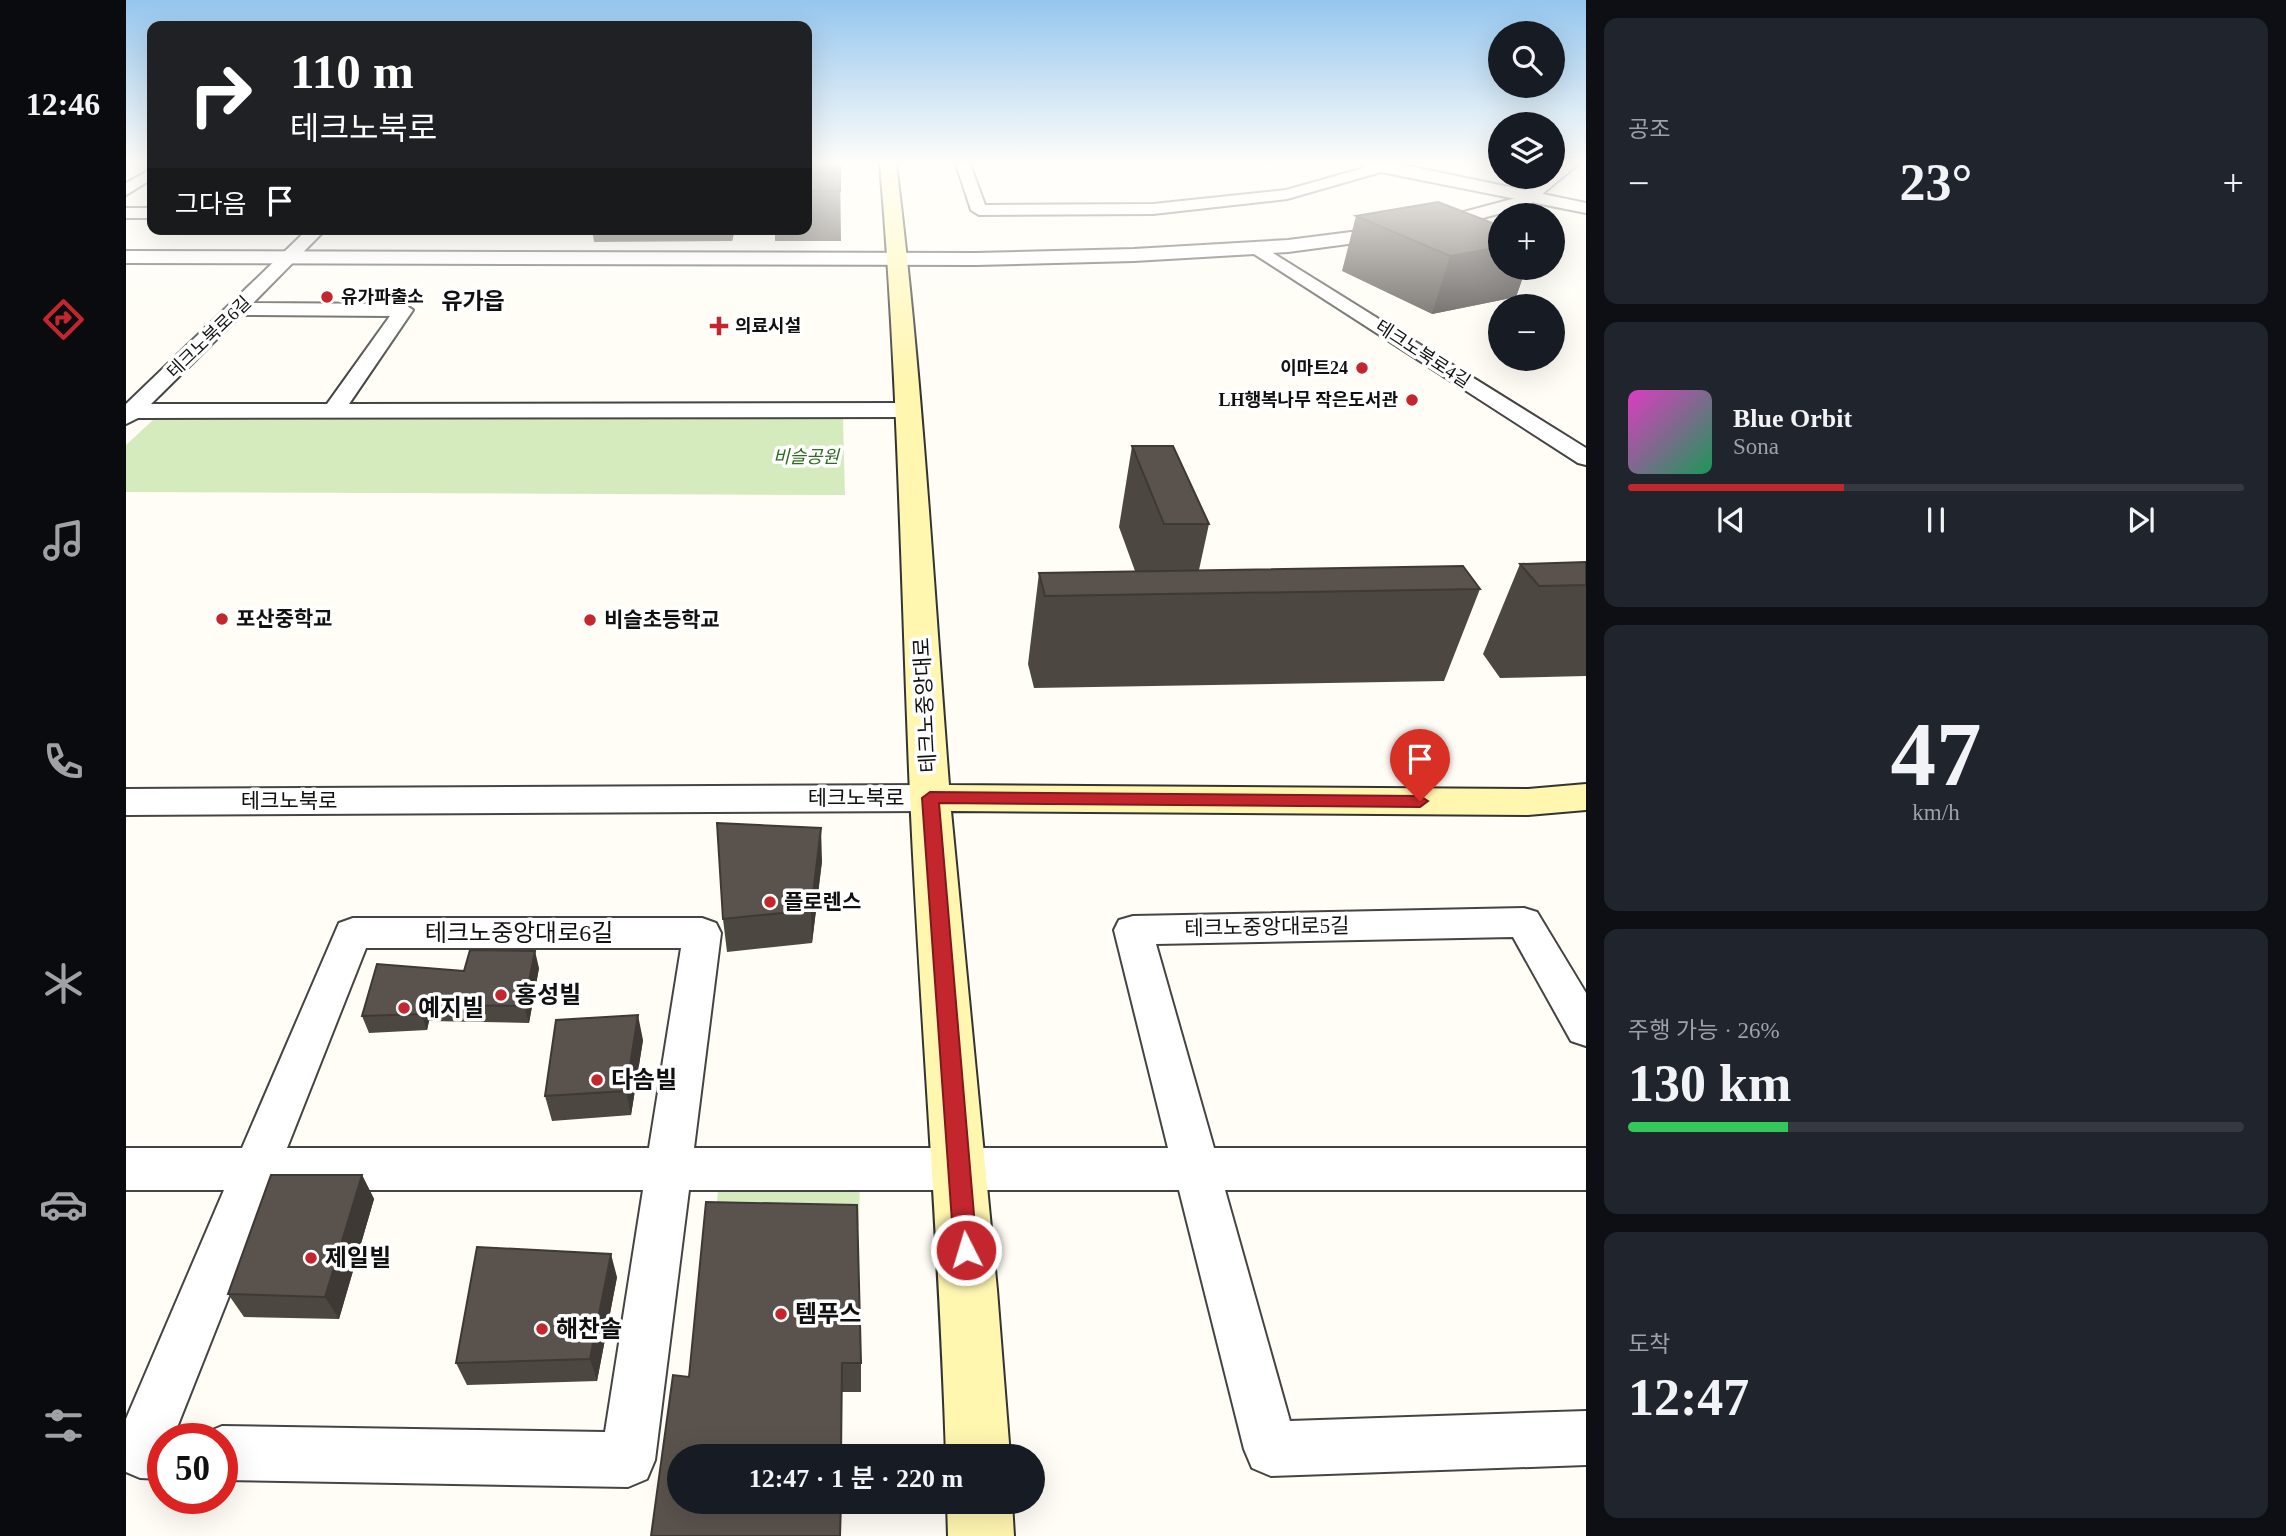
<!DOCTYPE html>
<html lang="ko">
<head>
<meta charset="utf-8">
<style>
	:root { --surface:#171b24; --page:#20242c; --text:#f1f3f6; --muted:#9ea1a6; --line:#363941; --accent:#c4262e }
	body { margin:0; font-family:"Times New Roman","Noto Sans KR",serif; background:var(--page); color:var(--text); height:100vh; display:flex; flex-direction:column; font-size:26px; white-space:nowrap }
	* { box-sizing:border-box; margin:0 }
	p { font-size:23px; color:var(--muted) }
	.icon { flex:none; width:38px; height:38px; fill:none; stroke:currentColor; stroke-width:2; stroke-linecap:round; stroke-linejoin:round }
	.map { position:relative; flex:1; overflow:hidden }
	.drawer { display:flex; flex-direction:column; gap:18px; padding:18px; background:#0d0f14; width:700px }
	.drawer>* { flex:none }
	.hud { position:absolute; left:21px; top:21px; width:665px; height:214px; border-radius:14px; box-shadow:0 7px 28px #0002; background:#202124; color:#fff; overflow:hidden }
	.buttons { position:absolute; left:1362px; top:21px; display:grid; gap:14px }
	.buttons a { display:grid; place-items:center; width:77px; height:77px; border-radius:50%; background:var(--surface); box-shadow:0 7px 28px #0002; font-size:35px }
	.speed { position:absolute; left:21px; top:1423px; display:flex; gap:14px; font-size:35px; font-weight:700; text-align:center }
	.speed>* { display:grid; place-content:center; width:91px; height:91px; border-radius:50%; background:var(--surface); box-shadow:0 7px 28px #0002; line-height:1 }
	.speed .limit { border:10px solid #d22; background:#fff; color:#111 }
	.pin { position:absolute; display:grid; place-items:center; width:60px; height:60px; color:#fff; margin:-72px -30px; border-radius:50% 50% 50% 0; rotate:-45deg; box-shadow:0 0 7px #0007 }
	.pin .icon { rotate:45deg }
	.me { position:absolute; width:77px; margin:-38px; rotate:355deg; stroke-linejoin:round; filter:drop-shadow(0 0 5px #0008) }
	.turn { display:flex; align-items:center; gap:24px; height:147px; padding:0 28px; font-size:32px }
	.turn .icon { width:91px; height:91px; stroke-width:2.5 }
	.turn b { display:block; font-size:49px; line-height:60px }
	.then { display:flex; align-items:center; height:66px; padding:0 28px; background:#0003; gap:14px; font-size:26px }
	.big { font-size:52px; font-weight:600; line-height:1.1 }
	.drawer .tile { flex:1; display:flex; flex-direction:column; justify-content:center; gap:10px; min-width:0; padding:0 24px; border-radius:14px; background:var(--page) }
	.drawer .dial { align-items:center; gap:0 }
	.dial b { font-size:91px; line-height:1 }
	.song { display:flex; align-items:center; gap:21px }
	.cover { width:84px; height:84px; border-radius:10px; background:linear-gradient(135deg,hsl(310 70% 55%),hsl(150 70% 35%)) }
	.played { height:7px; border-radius:4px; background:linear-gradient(90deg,var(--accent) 35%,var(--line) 35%) }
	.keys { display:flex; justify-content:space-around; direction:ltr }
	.heat { display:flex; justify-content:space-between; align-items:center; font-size:38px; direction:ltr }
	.charge { height:10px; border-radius:5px; background:linear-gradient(90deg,#34c759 26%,var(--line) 0) }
	.trip { position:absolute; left:541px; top:1444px; width:378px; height:70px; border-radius:35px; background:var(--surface); box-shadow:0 7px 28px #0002; font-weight:600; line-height:70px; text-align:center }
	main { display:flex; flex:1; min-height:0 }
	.menu { display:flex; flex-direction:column; width:126px; justify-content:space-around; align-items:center; background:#090b0e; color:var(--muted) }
	.menu .icon { width:49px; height:49px }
	.menu .on { color:var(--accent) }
	.menu b { font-size:32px; color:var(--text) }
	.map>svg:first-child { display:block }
	.green { fill:#d5ebbd }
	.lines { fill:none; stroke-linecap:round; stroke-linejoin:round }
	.minor-casing { stroke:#444; stroke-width:4 }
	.tertiary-casing { stroke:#444; stroke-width:4 }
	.secondary-casing { stroke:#333; stroke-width:4 }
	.minor { fill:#fff; fill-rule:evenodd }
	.tertiary { fill:#fff; fill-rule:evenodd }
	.secondary { fill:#fff6b0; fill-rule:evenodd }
	.wall { fill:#4d4742 }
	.shaded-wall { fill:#3f3936 }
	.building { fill:#5a524d; stroke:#3f3936; stroke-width:2 }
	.route { fill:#c4262e; stroke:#7f191e; stroke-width:2 }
	.poi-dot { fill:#c4262e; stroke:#fff; stroke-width:2.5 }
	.labels { text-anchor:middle; stroke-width:7; stroke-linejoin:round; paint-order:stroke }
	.far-poi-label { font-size:18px; font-weight:bold; fill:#111; stroke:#fff; text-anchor:start }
	.far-street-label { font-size:18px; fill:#111; stroke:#fff }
	.far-park-label { font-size:18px; font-style:italic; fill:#2f6b1f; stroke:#fff }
	.poi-label { font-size:21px; font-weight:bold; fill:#111; stroke:#fff; text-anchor:start }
	.street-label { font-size:21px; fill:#111; stroke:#fff }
	.far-district-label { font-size:23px; font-weight:bold; fill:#111; stroke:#fff }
	.near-street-label { font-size:24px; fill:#111; stroke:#fff }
	.near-poi-label { font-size:24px; font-weight:bold; fill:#111; stroke:#fff; text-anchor:start }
</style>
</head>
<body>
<main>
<nav class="menu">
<b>12:46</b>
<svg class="icon on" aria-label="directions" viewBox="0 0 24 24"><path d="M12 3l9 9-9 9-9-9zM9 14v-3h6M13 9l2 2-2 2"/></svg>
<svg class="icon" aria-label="music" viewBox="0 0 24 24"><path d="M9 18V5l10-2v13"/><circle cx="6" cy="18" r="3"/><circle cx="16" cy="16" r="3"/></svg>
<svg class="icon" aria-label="phone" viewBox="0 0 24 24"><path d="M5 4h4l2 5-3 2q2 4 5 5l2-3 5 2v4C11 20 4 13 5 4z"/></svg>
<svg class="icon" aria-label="climate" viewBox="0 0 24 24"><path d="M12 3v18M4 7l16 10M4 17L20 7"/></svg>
<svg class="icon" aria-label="car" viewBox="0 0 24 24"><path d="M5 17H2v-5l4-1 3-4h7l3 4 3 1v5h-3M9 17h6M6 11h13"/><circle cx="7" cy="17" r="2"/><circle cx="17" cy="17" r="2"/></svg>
<svg class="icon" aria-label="filters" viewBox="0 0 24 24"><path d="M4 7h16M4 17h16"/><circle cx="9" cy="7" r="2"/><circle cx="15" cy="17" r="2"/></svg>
</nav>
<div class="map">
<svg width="1460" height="1536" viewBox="0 0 1460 1536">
	<rect width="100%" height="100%" fill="#fffdf5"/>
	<path class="green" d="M 717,419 L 719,495 L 0,492 L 0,445 L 27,420 Z
		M 594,1168 L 734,1171 L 733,1226 L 589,1223 Z"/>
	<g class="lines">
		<g class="minor-casing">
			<path id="minor" d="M 830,164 L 844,164 L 859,205 L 1027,204 L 1160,190 L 1238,168 L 1236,164 L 1273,164 L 1460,203 L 1460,213 L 1255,172 L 1161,199 L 1027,214 L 853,215 L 845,210 Z
				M 26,169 L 26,179 L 0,195 L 0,183 Z
				M 0,208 L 26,208 L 26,218 L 0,218 Z
				M 182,229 L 200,229 L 127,303 L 278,304 L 287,310 L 223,404 L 782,403 L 793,410 L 782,417 L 12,418 L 0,424 L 0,404 ZM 115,315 L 264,316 L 201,404 L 25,404 Z
				M 1134,245 L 1460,448 L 1460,465 L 1452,463 L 1128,254 L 1125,250 Z
				M 1398,908 L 1411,912 L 1460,993 L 1460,1046 L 1445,1041 L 1387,937 L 1030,944 L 1088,1148 L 1460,1148 L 1460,1190 L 1099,1190 L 1164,1421 L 1460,1411 L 1460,1465 L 1145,1476 L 1126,1468 L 1118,1449 L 1053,1190 L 563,1190 L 529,1460 L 521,1479 L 502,1487 L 96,1480 L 96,1438 L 75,1438 L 77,1434 L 96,1426 L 479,1432 L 517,1190 L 145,1190 L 50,1430 L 56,1433 L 59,1438 L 37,1438 L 37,1479 L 14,1478 L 0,1472 L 0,1419 L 98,1190 L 0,1190 L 0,1148 L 116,1148 L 213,923 L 227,918 L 576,918 L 590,923 L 595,933 L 568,1148 L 1042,1148 L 988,930 L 993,920 L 1007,916 ZM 240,948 L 555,948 L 523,1148 L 161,1148 Z"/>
		</g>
		<g class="tertiary-casing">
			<path id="tertiary" d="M 1433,164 L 1452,164 L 1402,206 L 1297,234 L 1162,252 L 1008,261 L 850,265 L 0,263 L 0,251 L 850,253 L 1008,249 L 1162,240 L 1296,223 L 1390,198 L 1417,177 L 1426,177 L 1426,170 Z
				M 804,785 L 818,789 L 824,798 L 818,807 L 804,811 L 0,815 L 0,789 Z"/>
		</g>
		<g class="secondary-casing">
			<path id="secondary" d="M 754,164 L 770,164 C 796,371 807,578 823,785 L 1402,789 L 1460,784 L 1460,810 L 1402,815 L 825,811 L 871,1290 L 884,1456 L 820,1456 C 813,1235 794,1015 784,794 C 775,584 772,374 754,164 Z
				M 821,1502 L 886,1502 L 888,1536 L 822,1536 Z"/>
		</g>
		<use href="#minor" class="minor"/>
		<use href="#tertiary" class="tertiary"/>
		<use href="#secondary" class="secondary"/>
	</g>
	<path class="wall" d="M 681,164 L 714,164 L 715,241 L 649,241 L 649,229 L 681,229 Z
		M 1230,216 L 1374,268 L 1400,268 L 1390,297 L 1306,314 L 1216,271 Z
		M 466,229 L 609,229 L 606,241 L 468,242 Z
		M 1006,446 L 1083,524 L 1073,570 L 1354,589 L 1318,681 L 908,688 L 902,664 L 913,573 L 1009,571 L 993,527 Z
		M 1460,562 L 1460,676 L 1374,678 L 1357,654 L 1394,564 Z
		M 696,861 L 686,943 L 601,952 L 597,919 Z
		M 413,968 L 403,1023 L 303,1021 L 301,1030 L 243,1033 L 236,1016 L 338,971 Z
		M 517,1040 L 505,1115 L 426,1121 L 419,1096 Z
		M 236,1175 L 248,1199 L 213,1319 L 118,1317 L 102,1294 Z
		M 580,1202 L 735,1363 L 735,1392 L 716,1392 L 563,1377 Z
		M 491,1277 L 471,1381 L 341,1385 L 330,1363 Z"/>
	<path class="shaded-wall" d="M 606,229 L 609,229 L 606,241 Z
		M 1374,247 L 1374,268 L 1400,268 L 1390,297 L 1306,314 L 1324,256 Z
		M 695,828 L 696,861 L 686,943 L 685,910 Z
		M 409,951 L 413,968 L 403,1023 L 398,1006 Z
		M 297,1005 L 303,1021 L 301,1030 L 295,1014 Z
		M 512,1015 L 517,1040 L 505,1115 L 500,1091 Z
		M 236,1175 L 248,1199 L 213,1319 L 199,1297 Z
		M 485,1254 L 491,1277 L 471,1381 L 464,1359 Z
		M 716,1363 L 716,1456 L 715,1456 Z"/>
	<path class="building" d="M 681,164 L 714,164 L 714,191 L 681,191 Z
		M 1312,202 L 1374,226 L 1374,247 L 1324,256 L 1230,216 Z
		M 1006,446 L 1047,446 L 1083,524 L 1038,524 Z
		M 1460,562 L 1460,585 L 1413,586 L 1394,564 Z
		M 1337,566 L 1354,589 L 919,596 L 913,573 Z
		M 591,823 L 695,828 L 685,910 L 597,919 Z
		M 344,950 L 409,951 L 398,1006 L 297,1005 L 295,1014 L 236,1016 L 251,964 L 338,971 Z
		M 512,1015 L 500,1091 L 419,1096 L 430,1020 Z
		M 145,1175 L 236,1175 L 199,1297 L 102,1294 Z
		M 580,1202 L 731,1205 L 735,1363 L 716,1363 L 715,1456 L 553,1456 L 553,1502 L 715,1502 L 714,1536 L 525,1536 L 547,1375 L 563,1377 Z
		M 351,1247 L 485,1254 L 464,1359 L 330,1363 Z"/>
	<linearGradient id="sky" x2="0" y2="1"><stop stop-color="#95c6ee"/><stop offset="0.43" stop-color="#fffefa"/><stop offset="1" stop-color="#fffefa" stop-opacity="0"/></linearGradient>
	<rect width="1460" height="379" fill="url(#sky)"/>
	<path class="route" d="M 804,792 L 1294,796 L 1302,801 L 1294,807 L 813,803 L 851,1250 L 848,1258 L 840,1261 L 831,1258 L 828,1250 L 796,798 Z"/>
	<g class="poi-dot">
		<circle cx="201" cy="297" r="7"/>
		<path d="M589.5 315.5h7v7h7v7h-7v7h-7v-7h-7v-7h7z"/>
		<circle cx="1236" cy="368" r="7"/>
		<circle cx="1286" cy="400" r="7"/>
		<circle cx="96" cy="619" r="7"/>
		<circle cx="464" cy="620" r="7"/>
		<circle cx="644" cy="902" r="7"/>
		<circle cx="375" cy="995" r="7"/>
		<circle cx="278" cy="1008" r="7"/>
		<circle cx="471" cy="1080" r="7"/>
		<circle cx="185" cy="1258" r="7"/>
		<circle cx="655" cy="1314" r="7"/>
		<circle cx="416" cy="1329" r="7"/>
	</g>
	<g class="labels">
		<g class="far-poi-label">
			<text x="215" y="303">유가파출소</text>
			<text x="609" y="332">의료시설</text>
			<text x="1222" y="374" text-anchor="end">이마트24</text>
			<text x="1272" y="406" text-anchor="end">LH행복나무 작은도서관</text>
		</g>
		<g class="far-street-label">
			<text transform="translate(83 337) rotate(-44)" y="6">테크노북로6길</text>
			<text transform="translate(1297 354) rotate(33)" y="6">테크노북로4길</text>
		</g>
		<g class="far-park-label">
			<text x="680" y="463">비슬공원</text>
		</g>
		<g class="poi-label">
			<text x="110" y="626">포산중학교</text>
			<text x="478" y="627">비슬초등학교</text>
			<text x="658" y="909">플로렌스</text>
		</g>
		<g class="street-label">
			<text transform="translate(799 705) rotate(-93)" y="7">테크노중앙대로</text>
			<text x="730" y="805">테크노북로</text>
			<text x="163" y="808">테크노북로</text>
			<text transform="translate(1141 927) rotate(-1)" y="7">테크노중앙대로5길</text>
		</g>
		<g class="far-district-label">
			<text x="347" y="309">유가읍</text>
		</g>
		<g class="near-street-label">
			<text x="393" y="941">테크노중앙대로6길</text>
		</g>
		<g class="near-poi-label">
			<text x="389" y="1003">홍성빌</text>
			<text x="292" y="1016">예지빌</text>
			<text x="485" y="1088">다솜빌</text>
			<text x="199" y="1266">제일빌</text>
			<text x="669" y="1322">템푸스</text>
			<text x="430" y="1337">해찬솔</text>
		</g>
	</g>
</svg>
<div class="buttons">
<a><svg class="icon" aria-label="search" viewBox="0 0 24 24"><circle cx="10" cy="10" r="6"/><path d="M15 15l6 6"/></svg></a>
<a><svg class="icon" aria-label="layers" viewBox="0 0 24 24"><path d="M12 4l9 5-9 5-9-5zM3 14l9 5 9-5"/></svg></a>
<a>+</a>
<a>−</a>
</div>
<div class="speed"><div class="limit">50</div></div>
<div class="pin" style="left:1294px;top:801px;background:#d93025"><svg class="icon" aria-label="arrive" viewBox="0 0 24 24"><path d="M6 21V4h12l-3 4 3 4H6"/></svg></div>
<svg class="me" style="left:840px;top:1250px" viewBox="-20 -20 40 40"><circle r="17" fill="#c4262e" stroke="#fff" stroke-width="3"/><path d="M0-11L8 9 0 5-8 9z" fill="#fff"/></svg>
<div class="trip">12:47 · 1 분 · 220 m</div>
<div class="hud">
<div class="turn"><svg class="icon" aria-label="right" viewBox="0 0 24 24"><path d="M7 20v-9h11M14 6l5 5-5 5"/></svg><div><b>110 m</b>테크노북로</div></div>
<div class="then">그다음<svg class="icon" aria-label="arrive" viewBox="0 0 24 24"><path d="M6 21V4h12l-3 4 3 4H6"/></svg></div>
</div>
</div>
<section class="drawer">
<div class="tile"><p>공조</p>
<div class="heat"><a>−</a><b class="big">23°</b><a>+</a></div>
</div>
<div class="tile">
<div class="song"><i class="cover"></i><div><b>Blue Orbit</b><p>Sona</p></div></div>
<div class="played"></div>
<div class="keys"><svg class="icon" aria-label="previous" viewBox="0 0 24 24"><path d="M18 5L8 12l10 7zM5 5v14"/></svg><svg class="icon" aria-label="pause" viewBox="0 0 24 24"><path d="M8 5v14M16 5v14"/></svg><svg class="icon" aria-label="next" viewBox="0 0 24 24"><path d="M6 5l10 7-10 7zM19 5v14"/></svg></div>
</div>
<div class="tile dial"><b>47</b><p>km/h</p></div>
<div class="tile"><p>주행 가능 · 26%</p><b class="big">130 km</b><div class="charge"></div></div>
<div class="tile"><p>도착</p><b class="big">12:47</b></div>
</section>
</main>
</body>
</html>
